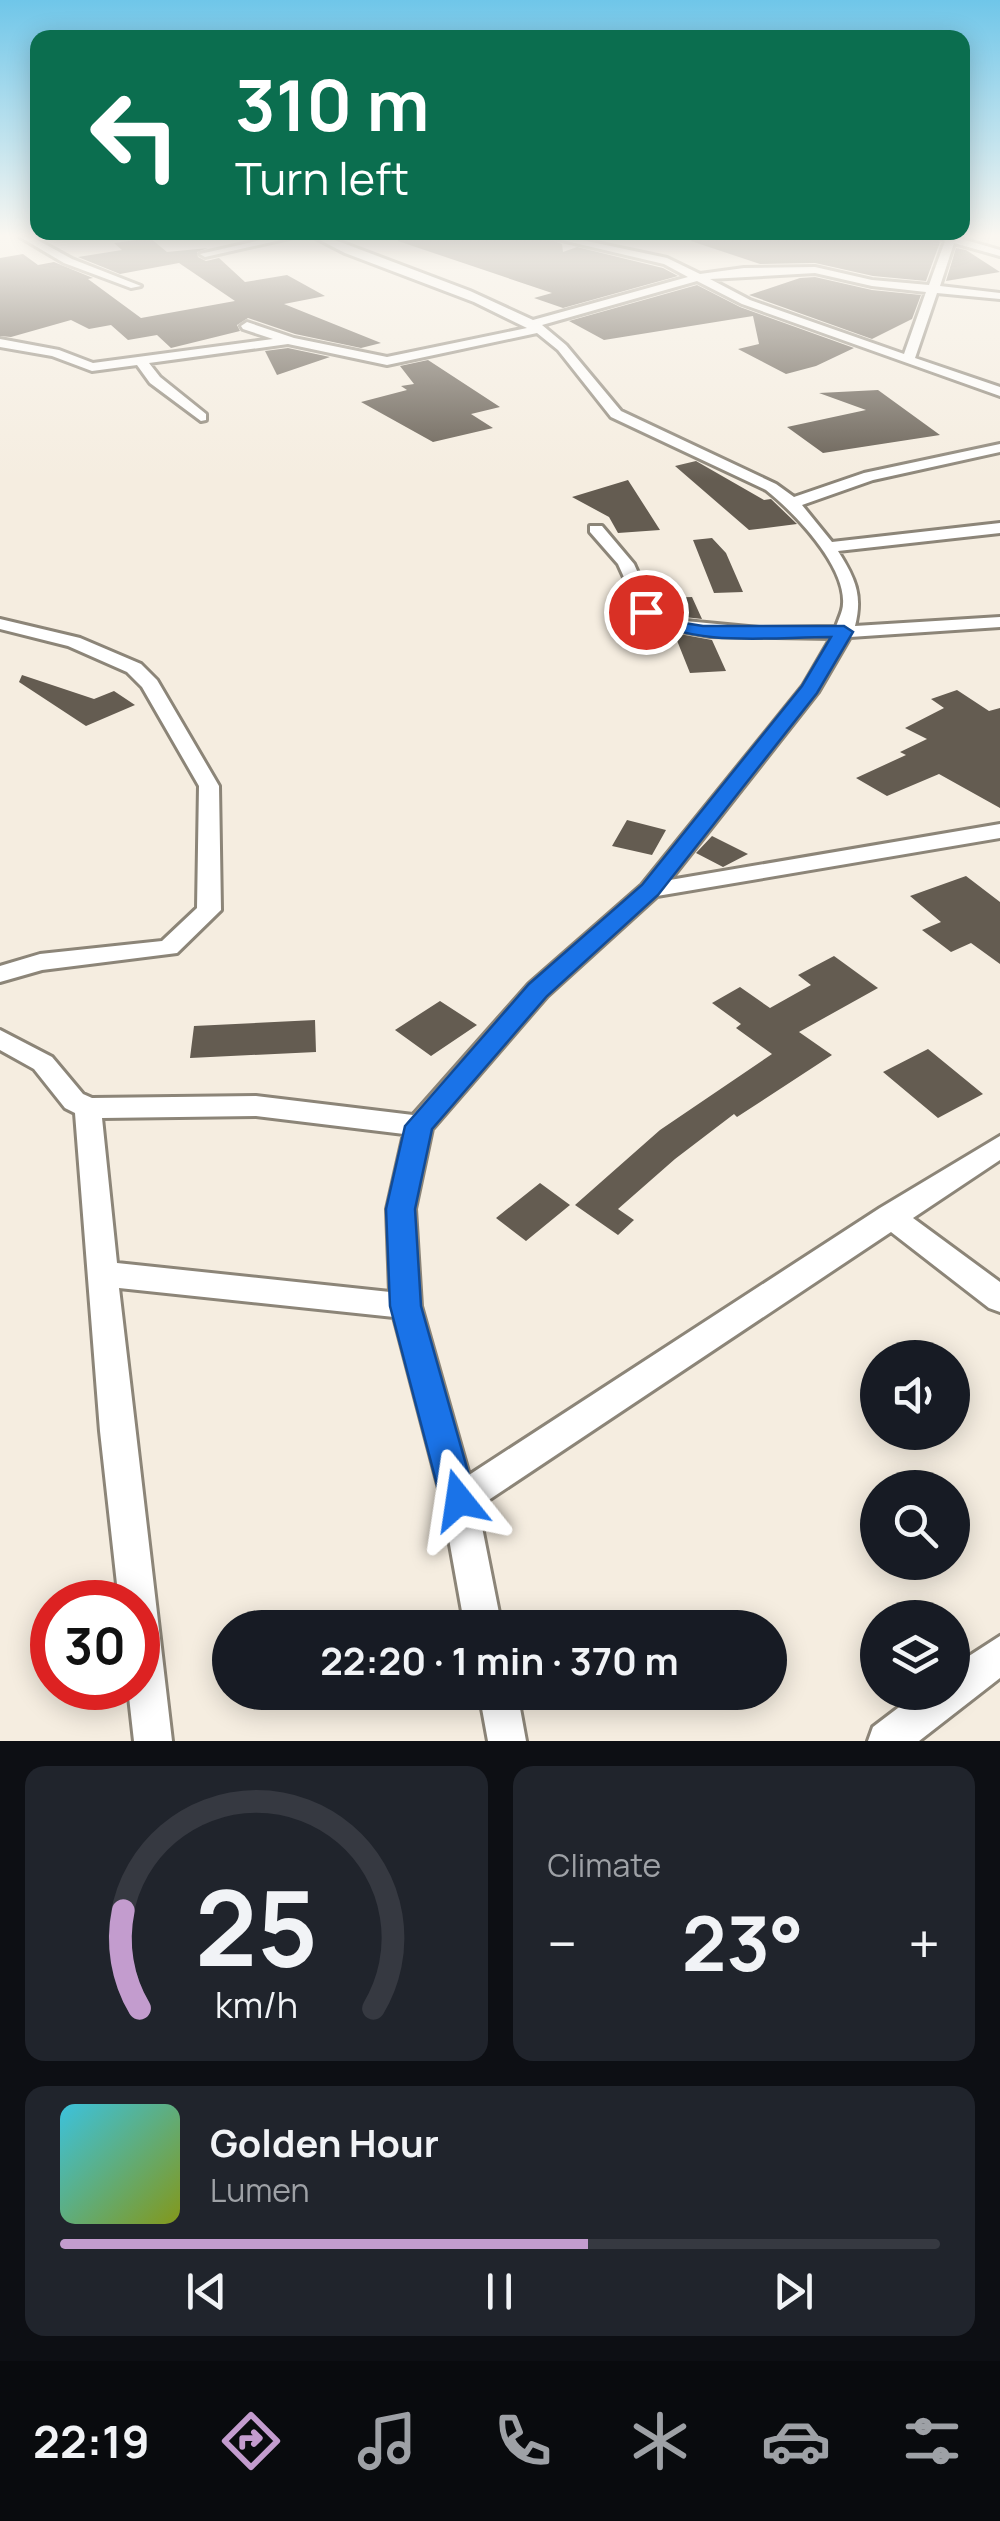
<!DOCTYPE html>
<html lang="en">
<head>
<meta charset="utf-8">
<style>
	:root { --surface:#171b24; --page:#20242c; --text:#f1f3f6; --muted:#9ea1a6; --line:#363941; --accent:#c39cce }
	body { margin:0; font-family:Manrope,sans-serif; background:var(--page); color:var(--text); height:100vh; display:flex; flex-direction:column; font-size:38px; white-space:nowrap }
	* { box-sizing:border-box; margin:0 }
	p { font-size:32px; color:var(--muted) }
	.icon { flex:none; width:55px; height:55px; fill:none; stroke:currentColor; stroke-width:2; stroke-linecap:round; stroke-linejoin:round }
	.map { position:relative; height:1741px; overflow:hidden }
	.details { display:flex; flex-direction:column; gap:25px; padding:25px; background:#0d0f14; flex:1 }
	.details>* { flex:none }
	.banner { position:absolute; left:30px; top:30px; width:940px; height:210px; border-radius:20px; box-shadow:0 5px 25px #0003; background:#0b6e4f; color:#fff; overflow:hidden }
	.fabs { position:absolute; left:860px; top:1340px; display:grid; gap:20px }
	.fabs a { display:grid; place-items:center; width:110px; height:110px; border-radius:50%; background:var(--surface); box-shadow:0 5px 25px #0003; font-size:50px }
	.speed { position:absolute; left:30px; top:1580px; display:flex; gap:20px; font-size:50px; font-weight:700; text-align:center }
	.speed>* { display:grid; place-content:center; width:130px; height:130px; border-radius:50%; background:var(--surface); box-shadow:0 5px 25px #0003; line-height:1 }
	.speed .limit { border:15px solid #d22; background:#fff; color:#111 }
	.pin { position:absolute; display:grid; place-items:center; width:85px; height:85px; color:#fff; margin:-42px; border:5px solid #fff; border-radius:50%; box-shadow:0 2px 10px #0007 }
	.me { position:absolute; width:110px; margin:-55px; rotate:345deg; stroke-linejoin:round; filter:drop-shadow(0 0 8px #0008) }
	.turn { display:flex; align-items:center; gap:35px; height:210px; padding:0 40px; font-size:45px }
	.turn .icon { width:130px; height:130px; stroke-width:2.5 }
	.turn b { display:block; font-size:70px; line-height:85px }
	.big { font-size:75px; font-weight:700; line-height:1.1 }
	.details .card { flex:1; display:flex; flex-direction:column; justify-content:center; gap:15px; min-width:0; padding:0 35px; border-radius:20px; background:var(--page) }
	.details .dial { align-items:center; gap:0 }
	.dial svg { height:260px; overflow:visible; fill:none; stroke:var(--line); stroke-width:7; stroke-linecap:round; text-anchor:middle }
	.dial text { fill:var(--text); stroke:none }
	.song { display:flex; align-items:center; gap:30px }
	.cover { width:120px; height:120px; border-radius:15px; background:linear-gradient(135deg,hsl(190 70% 55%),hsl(70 70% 35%)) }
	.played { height:10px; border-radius:5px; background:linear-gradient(90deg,var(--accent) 60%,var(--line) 60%) }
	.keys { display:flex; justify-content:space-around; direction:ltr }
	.heat { display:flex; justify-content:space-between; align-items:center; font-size:55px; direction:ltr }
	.details .tiles { flex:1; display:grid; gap:25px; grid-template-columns:1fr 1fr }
	.card:last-child { grid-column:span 2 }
	.trip { position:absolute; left:212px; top:1610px; width:575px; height:100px; border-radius:50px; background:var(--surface); box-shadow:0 5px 25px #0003; font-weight:700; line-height:100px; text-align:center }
	.menu { display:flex; height:160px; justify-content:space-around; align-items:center; background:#090b0e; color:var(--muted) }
	.menu .icon { width:70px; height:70px }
	.menu .on { color:var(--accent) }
	.menu b { font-size:45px; color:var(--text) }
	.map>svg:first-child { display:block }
	.building { fill:#645c51 }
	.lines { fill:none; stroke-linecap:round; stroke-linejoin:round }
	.street-casing { stroke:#8c8578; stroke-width:6 }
	.street { fill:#fff; fill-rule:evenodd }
	.route { fill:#1a73e8; stroke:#114b97; stroke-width:2.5 }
</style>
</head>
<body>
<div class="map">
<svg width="1000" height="1741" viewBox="0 0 1000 1741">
	<rect width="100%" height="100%" fill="#f5ede0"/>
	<path class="building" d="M 398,237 L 545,237 L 562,244 L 563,252 L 577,247 L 663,268 L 678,276 L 563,308 L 534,298 L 552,293 L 398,241 Z
		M 692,237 L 936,237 L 940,242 L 926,281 L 873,276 L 815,263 L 760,264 L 691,241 Z
		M 150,238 L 167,252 L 208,248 L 197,252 L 198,257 L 206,261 L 219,258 L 245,282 L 287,275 L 325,296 L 284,304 L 381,343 L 361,348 L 295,334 L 248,318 L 237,325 L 240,331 L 171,348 L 157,335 L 128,340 L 111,325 L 89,329 L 71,320 L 11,337 L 0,336 L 0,258 L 23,254 L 38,265 L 54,262 L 93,278 L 88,279 L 141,318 L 235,301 L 179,263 L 120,274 L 78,257 L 122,250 L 114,243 Z
		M 956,248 L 966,250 L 1000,272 L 946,281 Z
		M 815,277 L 872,290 L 921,295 L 912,319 L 872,339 L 749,295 L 800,278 Z
		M 697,285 L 740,307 L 854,348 L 816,366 L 786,374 L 738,349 L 759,344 L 753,316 L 604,340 L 569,321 Z
		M 288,348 L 330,357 L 277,375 L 265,351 Z
		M 428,360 L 500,407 L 471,414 L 493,428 L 433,442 L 361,402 L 407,390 L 401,386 L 414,384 L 400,366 Z
		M 878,390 L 940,435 L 823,453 L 787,427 L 866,410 L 819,393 Z
		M 696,461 L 764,500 L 771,499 L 797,524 L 749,530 L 675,466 Z
		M 628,480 L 660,530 L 618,533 L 609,517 L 572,497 Z
		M 712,538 L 726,553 L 743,592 L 714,593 L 693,540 Z
		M 692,597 L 702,619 L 676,616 L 664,610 L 659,598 Z
		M 674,633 L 712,640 L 726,671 L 690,673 Z
		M 22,675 L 94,699 L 114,691 L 135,705 L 86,726 L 19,682 Z
		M 957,690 L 989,711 L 1000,708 L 1000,808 L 939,774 L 887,796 L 856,778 L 906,755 L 900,752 L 927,739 L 905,728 L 944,708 L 931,699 Z
		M 627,820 L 666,830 L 652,855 L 612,846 Z
		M 712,836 L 748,854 L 723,867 L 696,853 Z
		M 966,876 L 1000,902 L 1000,964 L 971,943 L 951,952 L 922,930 L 941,922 L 910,896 Z
		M 834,956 L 878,988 L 799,1032 L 832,1055 L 737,1117 L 734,1114 L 675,1159 L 618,1209 L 634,1220 L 618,1235 L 575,1205 L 660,1130 L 772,1054 L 736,1028 L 741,1024 L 712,1003 L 740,987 L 770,1008 L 811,985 L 798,975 Z
		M 440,1001 L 477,1025 L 431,1056 L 395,1030 Z
		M 315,1020 L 316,1052 L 190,1058 L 194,1026 Z
		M 928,1049 L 983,1094 L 938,1118 L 883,1072 Z
		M 540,1183 L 570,1205 L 526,1241 L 496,1218 Z"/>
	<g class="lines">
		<g class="street-casing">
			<path id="street" d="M 20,237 L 32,237 L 72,259 L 141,286 L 131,288 L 64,263 Z
				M 274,237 L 294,237 L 205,257 L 200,254 Z
				M 314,237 L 327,237 L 470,291 L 533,320 L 688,277 L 664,264 L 549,237 L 568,237 L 667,258 L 700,274 L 744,268 L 815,267 L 872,280 L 929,285 L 945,241 L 939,237 L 955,237 L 1000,250 L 1000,256 L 954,243 L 940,286 L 1000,293 L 1000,299 L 937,293 L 915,358 L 1000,387 L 1000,396 L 742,304 L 697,281 L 542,325 L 566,345 L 621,411 L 776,484 L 794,497 L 864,473 L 1000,444 L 1000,452 L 873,480 L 802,505 L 832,542 L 1000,523 L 1000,533 L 838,551 C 855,578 863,595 855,626 L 1000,617 L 1000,627 L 850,637 L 818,692 L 670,880 L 1000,824 L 1000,838 L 657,896 L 547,996 L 432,1129 L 415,1209 L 421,1306 L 469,1475 L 880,1208 L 1000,1136 L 1000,1160 L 913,1218 L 1000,1282 L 1000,1312 L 989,1308 L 891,1232 L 478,1507 L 502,1628 L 465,1628 L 442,1500 L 394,1317 L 119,1288 L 172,1741 L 134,1741 L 128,1688 L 138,1688 L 138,1602 L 119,1602 L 100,1431 L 75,1113 L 65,1108 L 34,1069 L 0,1050 L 0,1030 L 52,1057 L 83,1094 L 92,1098 L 256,1096 L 413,1115 L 529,984 L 642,885 L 803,686 L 831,638 L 710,636 L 664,628 L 642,617 L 618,564 L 590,532 L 590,526 L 602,526 L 634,564 L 654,609 L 675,620 L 759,628 L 836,627 C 838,620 843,611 843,604 C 846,566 794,512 766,490 L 611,417 L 558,350 L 537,333 L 387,365 L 288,344 L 149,363 L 160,377 L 206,414 L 206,420 L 201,421 L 150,383 L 137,365 L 92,371 L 52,356 L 0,347 L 0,339 L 59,350 L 93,363 L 273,339 L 243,329 L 241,326 L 247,322 L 294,338 L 387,357 L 527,328 L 474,302 L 345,253 ZM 815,273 L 872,286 L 926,292 L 904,354 L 750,300 L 710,279 ZM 256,1116 L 404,1134 L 387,1209 L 390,1292 L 117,1263 L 102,1118 Z
				M 0,619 L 80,638 L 141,664 L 157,680 L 219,786 L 221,910 L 177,953 L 42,970 L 0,982 L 0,966 L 40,954 L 162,941 L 197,908 L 199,786 L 142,687 L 127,672 L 68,646 L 0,629 Z
				M 1000,1636 L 1000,1678 L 919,1741 L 868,1741 L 873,1727 L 919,1692 L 952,1692 L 952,1667 Z
				M 479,1692 L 517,1692 L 526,1741 L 488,1741 Z"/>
		</g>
		<use href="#street" class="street"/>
	</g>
	<linearGradient id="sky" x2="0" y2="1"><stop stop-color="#6fc6e9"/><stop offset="0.49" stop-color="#faf7f1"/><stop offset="1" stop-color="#faf7f1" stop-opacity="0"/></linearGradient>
	<rect width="1000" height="481" fill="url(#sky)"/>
	<path class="route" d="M 646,607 L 678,622 L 703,626 L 844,626 L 853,632 L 817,693 L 658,895 L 547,996 L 432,1129 L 415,1209 L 421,1306 L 476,1500 L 471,1511 L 459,1516 L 446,1511 L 441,1500 L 390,1306 L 386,1209 L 405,1126 L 529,984 L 642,885 L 802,686 L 831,637 C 768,637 697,648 640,616 L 640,608 Z"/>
</svg>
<div class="fabs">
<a><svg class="icon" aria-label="sound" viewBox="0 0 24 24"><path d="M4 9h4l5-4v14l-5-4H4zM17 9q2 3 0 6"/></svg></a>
<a><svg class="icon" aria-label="search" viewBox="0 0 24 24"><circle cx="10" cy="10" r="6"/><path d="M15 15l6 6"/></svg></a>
<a><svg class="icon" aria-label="layers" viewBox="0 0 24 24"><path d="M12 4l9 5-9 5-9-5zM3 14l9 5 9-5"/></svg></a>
</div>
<div class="speed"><div class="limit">30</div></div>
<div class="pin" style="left:646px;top:612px;background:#d93025"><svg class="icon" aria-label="arrive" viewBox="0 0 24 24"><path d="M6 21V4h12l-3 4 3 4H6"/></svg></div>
<svg class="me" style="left:459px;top:1500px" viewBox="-20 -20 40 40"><path d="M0-17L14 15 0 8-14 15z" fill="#1a73e8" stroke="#fff" stroke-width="4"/></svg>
<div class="trip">22:20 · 1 min · 370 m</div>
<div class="banner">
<div class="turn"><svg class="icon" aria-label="left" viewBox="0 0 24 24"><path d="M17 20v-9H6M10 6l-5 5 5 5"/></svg><div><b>310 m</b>Turn left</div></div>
</div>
</div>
<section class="details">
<div class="tiles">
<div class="card dial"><svg viewBox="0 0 100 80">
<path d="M14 69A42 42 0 1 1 86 69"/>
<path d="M14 69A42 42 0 0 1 9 39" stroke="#c39cce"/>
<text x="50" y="56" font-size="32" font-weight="700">25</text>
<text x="50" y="72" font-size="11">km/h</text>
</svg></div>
<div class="card"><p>Climate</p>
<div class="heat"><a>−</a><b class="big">23°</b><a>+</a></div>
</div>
<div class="card">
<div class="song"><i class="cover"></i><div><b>Golden Hour</b><p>Lumen</p></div></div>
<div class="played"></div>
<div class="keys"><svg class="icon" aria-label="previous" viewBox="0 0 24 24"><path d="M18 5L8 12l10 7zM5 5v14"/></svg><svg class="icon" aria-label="pause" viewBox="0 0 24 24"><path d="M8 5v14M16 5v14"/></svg><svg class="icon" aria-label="next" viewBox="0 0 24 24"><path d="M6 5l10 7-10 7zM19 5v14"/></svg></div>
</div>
</div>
</section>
<nav class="menu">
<b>22:19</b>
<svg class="icon on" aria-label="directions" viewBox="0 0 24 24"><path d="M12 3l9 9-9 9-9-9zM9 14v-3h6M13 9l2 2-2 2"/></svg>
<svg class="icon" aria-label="music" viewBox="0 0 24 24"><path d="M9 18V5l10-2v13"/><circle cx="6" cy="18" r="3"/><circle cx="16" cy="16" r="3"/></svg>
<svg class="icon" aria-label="phone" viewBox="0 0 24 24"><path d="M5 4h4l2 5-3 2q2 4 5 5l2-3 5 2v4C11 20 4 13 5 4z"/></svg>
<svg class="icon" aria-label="climate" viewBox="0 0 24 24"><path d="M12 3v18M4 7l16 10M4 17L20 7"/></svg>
<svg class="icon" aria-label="car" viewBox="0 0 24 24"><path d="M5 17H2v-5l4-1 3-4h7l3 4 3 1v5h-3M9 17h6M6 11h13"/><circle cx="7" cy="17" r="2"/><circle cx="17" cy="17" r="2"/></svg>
<svg class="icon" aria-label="filters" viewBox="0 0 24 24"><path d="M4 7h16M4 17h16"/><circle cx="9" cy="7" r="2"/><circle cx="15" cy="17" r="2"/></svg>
</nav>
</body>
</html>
